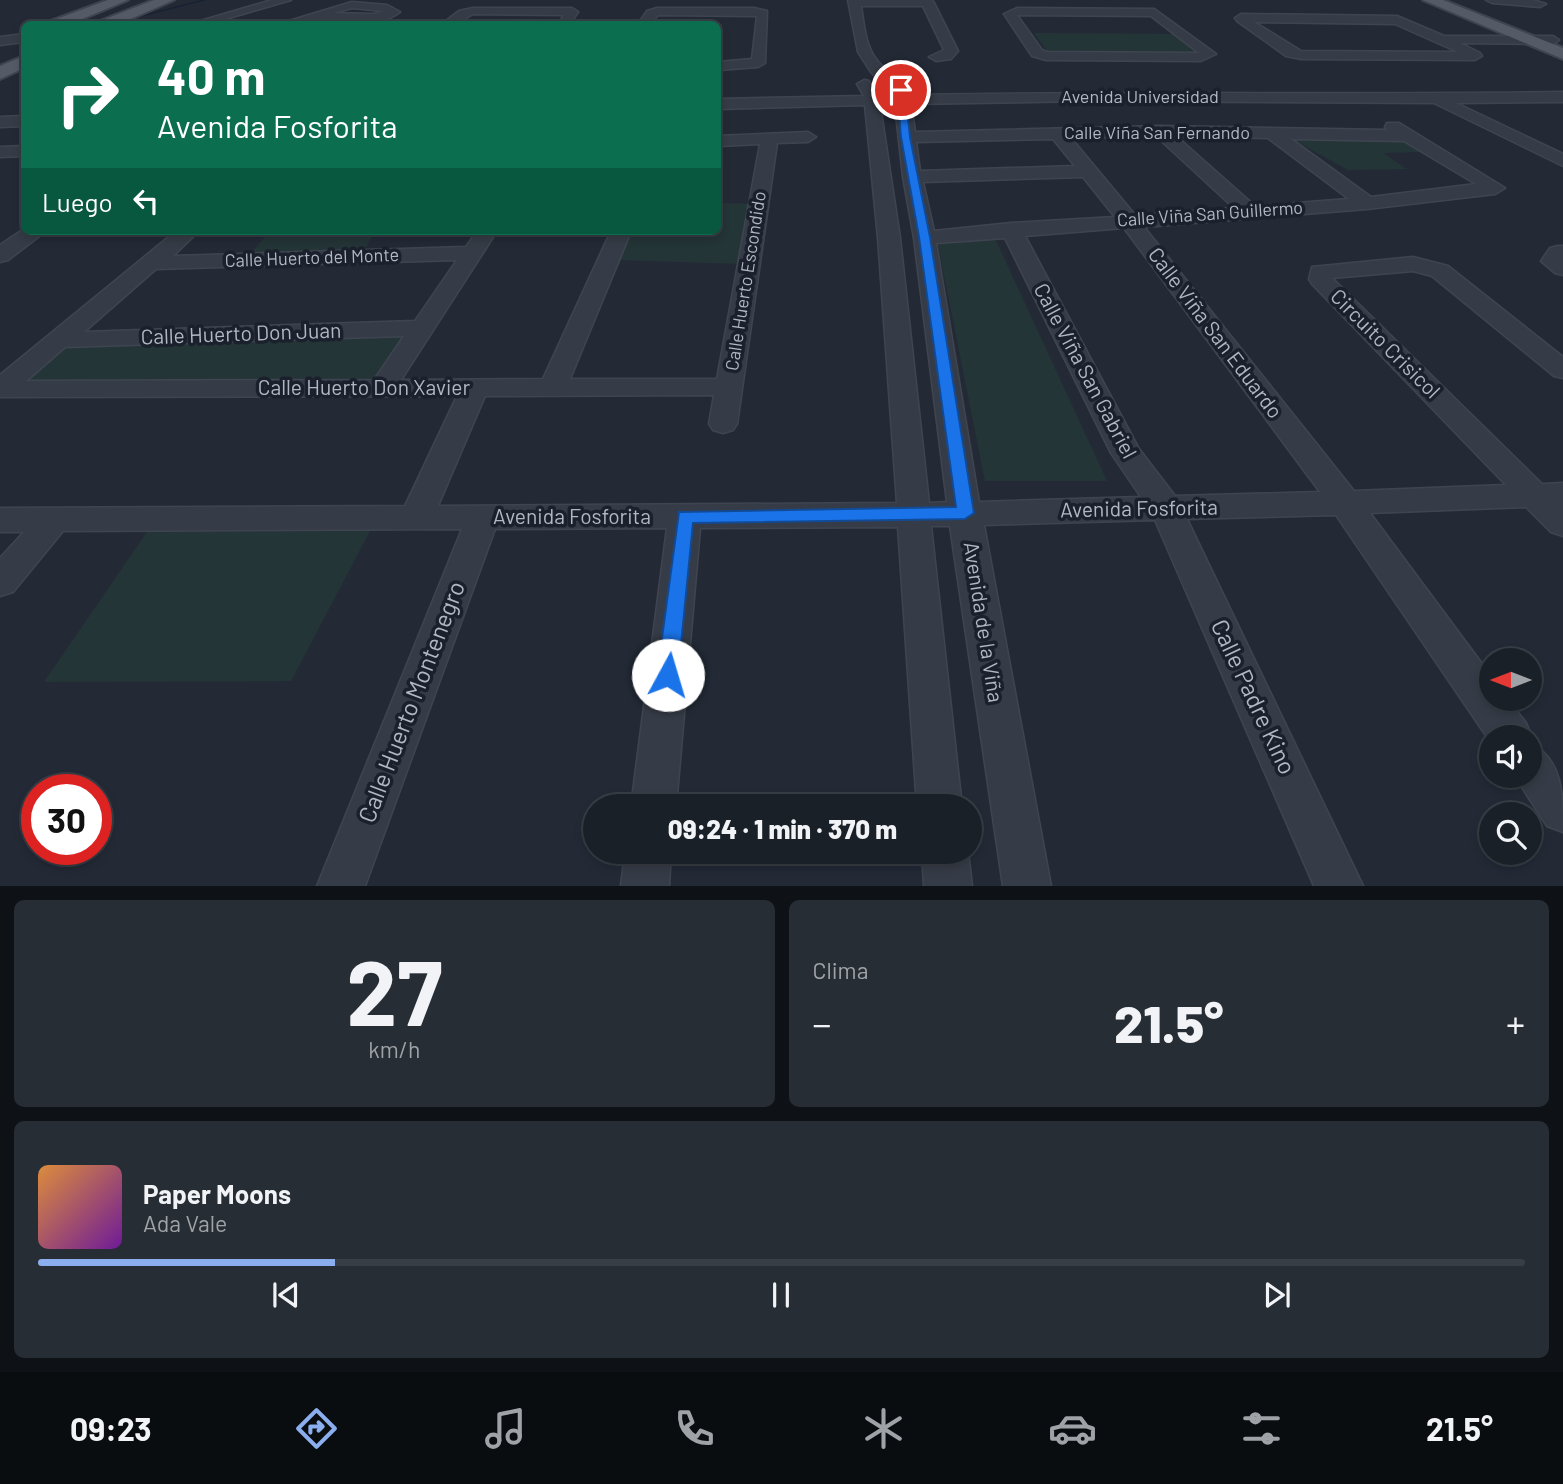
<!DOCTYPE html>
<html lang="es">
<head>
<meta charset="utf-8">
<style>
	:root { --surface:#1a2028; --page:#272d34; --text:#f1f3f6; --muted:#9fa3a8; --line:#383e45; --accent:#8baeee }
	body { margin:0; font-family:Barlow,sans-serif; background:var(--page); color:var(--text); height:100vh; display:flex; flex-direction:column; font-size:26px; white-space:nowrap }
	* { box-sizing:border-box; margin:0 }
	p { font-size:23px; color:var(--muted) }
	.icon { flex:none; width:38px; height:38px; fill:none; stroke:currentColor; stroke-width:2; stroke-linecap:round; stroke-linejoin:round }
	.map { position:relative; height:886px; overflow:hidden }
	.drawer { display:flex; flex-direction:column; gap:14px; padding:14px; background:#0e1216; flex:1 }
	.drawer>* { flex:none }
	.top-card { position:absolute; left:21px; top:21px; width:700px; height:214px; border-radius:10px; box-shadow:0 4px 10px #0003,0 0 0 2px var(--line); background:#0b6e4f; color:#fff; overflow:hidden }
	.needle { width:46px; rotate:270deg }
	.tools { position:absolute; left:1479px; top:648px; display:grid; gap:14px }
	.tools a { display:grid; place-items:center; width:63px; height:63px; border-radius:50%; background:var(--surface); box-shadow:0 4px 10px #0003,0 0 0 2px var(--line); font-size:35px }
	.speed { position:absolute; left:21px; top:774px; display:flex; gap:14px; font-size:35px; font-weight:700; text-align:center }
	.speed>* { display:grid; place-content:center; width:91px; height:91px; border-radius:50%; background:var(--surface); box-shadow:0 4px 10px #0003,0 0 0 2px var(--line); line-height:1 }
	.speed .limit { border:10px solid #d22; background:#fff; color:#111 }
	.pin { position:absolute; display:grid; place-items:center; width:60px; height:60px; color:#fff; margin:-30px; border:4px solid #fff; border-radius:50%; box-shadow:0 2px 7px #0007 }
	.me { position:absolute; width:77px; margin:-38px; rotate:6deg; stroke-linejoin:round; filter:drop-shadow(0 0 5px #0008) }
	.turn { display:flex; align-items:center; gap:24px; height:147px; padding:0 21px; font-size:32px }
	.turn .icon { width:91px; height:91px; stroke-width:2.5 }
	.turn b { display:block; font-size:49px; line-height:60px }
	.then { display:flex; align-items:center; height:66px; padding:0 21px; background:#0003; gap:14px; font-size:26px }
	.big { font-size:52px; font-weight:800; line-height:1.1 }
	.drawer .widget { flex:1; display:flex; flex-direction:column; justify-content:center; gap:10px; min-width:0; padding:0 24px; border-radius:10px; background:var(--page) }
	.drawer .dial { align-items:center; gap:0 }
	.dial b { font-size:91px; line-height:1 }
	.song { display:flex; align-items:center; gap:21px }
	.cover { width:84px; height:84px; border-radius:10px; background:linear-gradient(135deg,hsl(30 70% 55%),hsl(280 70% 35%)) }
	.played { height:7px; border-radius:4px; background:linear-gradient(90deg,var(--accent) 20%,var(--line) 20%) }
	.keys { display:flex; justify-content:space-around; direction:ltr }
	.heat { display:flex; justify-content:space-between; align-items:center; font-size:38px; direction:ltr }
	.drawer .tiles { flex:1; display:grid; gap:14px; grid-template-columns:1fr 1fr }
	.widget:last-child { grid-column:span 2 }
	.trip { position:absolute; left:583px; top:794px; width:399px; height:70px; border-radius:35px; background:var(--surface); box-shadow:0 4px 10px #0003,0 0 0 2px var(--line); font-weight:800; line-height:70px; text-align:center }
	.dock { display:flex; height:112px; justify-content:space-around; align-items:center; background:#0a0d10; color:var(--muted) }
	.dock .icon { width:49px; height:49px }
	.dock .selected { color:var(--accent) }
	.dock b { font-size:32px; color:var(--text) }
	.map>svg:first-child { display:block }
	.green { fill:#243537 }
	.lines { fill:none; stroke-linecap:round; stroke-linejoin:round }
	.stream { fill:#172133; fill-rule:evenodd }
	.minor-casing { stroke:#3f4550; stroke-width:3 }
	.major-casing { stroke:#3f4550; stroke-width:4 }
	.minor { fill:#363c47; fill-rule:evenodd }
	.major { fill:#545b67; fill-rule:evenodd }
	.route { fill:#1a73e8; stroke:#114b97; stroke-width:2 }
	.labels { text-anchor:middle; stroke-width:7; stroke-linejoin:round; paint-order:stroke }
	.far-street-label { font-size:18px; fill:#b1b7c3; stroke:#1b212c }
	.street-label { font-size:21px; fill:#b1b7c3; stroke:#1b212c }
	.near-street-label { font-size:24px; fill:#b1b7c3; stroke:#1b212c }
</style>
</head>
<body>
<div class="map">
<svg width="1563" height="886" viewBox="0 0 1563 886">
	<rect width="100%" height="100%" fill="#232a36"/>
	<path class="green" d="M 1034,33 L 1173,34 L 1197,54 L 1049,53 Z
		M 1294,140 L 1400,140 L 1420,152 L 1383,153 L 1407,169 L 1348,170 Z
		M 718,203 L 755,204 L 741,264 L 618,260 L 630,231 L 718,231 Z
		M 270,231 L 376,231 L 362,253 L 248,257 Z
		M 993,234 L 1107,481 L 985,481 L 937,240 Z
		M 414,333 L 377,383 L 24,381 L 70,342 Z
		M 370,531 L 291,681 L 44,682 L 147,532 Z"/>
	<g class="lines">
		<path class="stream" d="M 201,0 L 207,0 L 112,24 L 108,24 Z
			M 24,41 L 24,43 L 0,46 L 0,44 Z"/>
		<g class="minor-casing">
			<path id="minor" d="M 272,0 L 291,0 L 208,24 L 190,24 Z
				M 848,0 L 932,0 L 934,3 L 958,51 L 951,59 L 936,61 L 929,57 L 944,50 L 923,6 L 861,6 C 864,24 865,45 876,59 C 885,72 905,80 910,95 C 1127,91 1345,95 1563,92 L 1563,102 L 1456,103 L 1563,154 L 1563,166 L 1434,103 L 1086,101 L 911,104 L 915,132 L 1160,126 L 1387,130 L 1385,127 L 1387,123 L 1399,123 L 1505,188 L 1495,194 L 1367,209 L 1144,227 L 1354,491 L 1506,485 L 1312,284 L 1309,279 L 1312,267 L 1413,257 L 1448,266 L 1563,357 L 1563,378 L 1554,376 L 1432,276 L 1413,271 L 1332,278 L 1542,484 L 1563,483 L 1563,536 L 1551,532 L 1526,507 L 1370,513 L 1491,676 L 1491,698 L 1507,698 L 1526,723 L 1532,737 L 1530,743 L 1530,737 L 1491,737 L 1491,743 L 1336,515 L 1187,519 L 1363,886 L 1314,886 L 1155,520 L 984,525 L 1051,886 L 1003,886 L 950,526 L 931,526 L 962,807 L 917,807 L 898,527 L 700,528 L 676,807 L 631,807 L 667,528 L 495,529 L 365,886 L 317,886 L 462,529 L 63,531 L 13,592 L 0,596 L 0,558 L 24,532 L 0,532 L 0,508 L 405,506 L 457,396 L 0,397 L 0,375 L 176,231 L 199,231 L 173,256 L 466,247 L 477,231 L 497,231 L 401,380 L 543,379 L 611,231 L 631,231 L 570,379 L 717,379 L 760,144 L 718,146 L 718,136 L 808,132 L 816,137 L 808,142 L 777,143 L 737,424 L 733,430 L 723,433 L 713,430 L 709,424 L 714,395 L 485,396 L 438,506 L 897,503 L 878,238 L 865,105 L 718,109 L 718,99 L 864,96 L 857,84 L 864,80 L 869,81 L 879,96 L 894,96 L 871,72 L 858,52 ZM 880,105 L 895,105 L 903,177 L 914,238 L 947,502 L 929,503 L 900,238 ZM 1156,136 L 1234,208 L 1135,215 L 1071,138 ZM 1176,136 L 1268,138 L 1349,199 L 1255,206 ZM 1053,139 L 1075,166 L 920,171 L 916,142 ZM 1291,139 L 1404,141 L 1476,184 L 1371,197 ZM 1083,177 L 1115,217 L 1011,223 L 934,231 L 923,182 ZM 1124,228 L 1320,492 L 1175,496 L 1139,449 L 1025,236 ZM 1005,238 L 1111,453 L 1141,497 L 979,502 L 936,243 ZM 457,260 L 415,321 L 84,332 L 156,269 ZM 404,336 L 374,380 L 26,381 L 65,347 Z
				M 1486,0 L 1533,0 L 1546,4 L 1540,7 L 1492,3 Z
				M 352,2 L 387,5 L 400,12 C 375,31 340,16 312,20 C 300,21 291,25 279,24 ZM 352,8 L 384,11 L 374,14 L 333,13 Z
				M 473,8 L 572,8 L 578,12 L 570,24 L 558,24 L 564,15 L 473,14 L 455,24 L 442,24 L 459,11 Z
				M 657,8 L 754,8 L 767,11 L 765,63 L 758,67 L 718,70 L 718,62 L 752,59 L 757,16 L 658,15 L 650,24 L 638,24 L 647,11 Z
				M 1017,8 L 1154,9 L 1216,54 L 1201,61 L 1046,60 L 1032,56 L 1004,14 ZM 1017,15 L 1151,16 L 1199,53 L 1047,52 L 1042,50 Z
				M 1241,14 L 1397,16 L 1444,36 L 1553,36 L 1559,40 L 1553,44 L 1460,43 L 1480,53 L 1482,56 L 1475,60 L 1301,59 L 1286,56 L 1237,21 L 1235,18 ZM 1254,22 L 1395,24 L 1458,52 L 1301,51 Z
				M 24,34 L 24,42 L 0,45 L 0,37 Z
				M 24,116 L 24,126 L 0,127 L 0,117 Z
				M 24,146 L 24,156 L 0,157 L 0,147 Z
				M 24,229 L 46,231 L 8,260 L 0,262 L 0,245 Z
				M 1558,246 L 1563,246 L 1563,275 L 1555,273 L 1541,261 L 1550,248 Z
				M 1530,743 C 1563,759 1563,795 1563,832 L 1547,826 L 1514,775 L 1530,775 Z
				M 625,852 L 671,852 L 669,886 L 621,886 Z
				M 922,852 L 968,852 L 972,886 L 924,886 Z"/>
		</g>
		<g class="major-casing">
			<path id="major" d="M 108,0 L 128,0 L 70,24 L 49,24 L 51,21 Z
				M 154,0 L 174,0 L 119,24 L 98,24 L 100,21 Z
				M 1423,0 L 1443,0 L 1563,48 L 1563,59 Z
				M 24,56 L 24,68 L 0,79 L 0,66 Z"/>
		</g>
		<use href="#minor" class="minor"/>
		<use href="#major" class="major"/>
	</g>
	<path class="route" d="M 901,88 L 905,90 L 910,137 L 930,237 L 974,513 L 965,519 L 693,523 L 678,675 L 675,681 L 668,684 L 660,681 L 657,675 L 679,512 L 956,507 L 919,237 L 901,137 L 897,90 Z"/>
	<g class="labels">
		<g class="far-street-label">
			<text x="1140" y="103">Avenida Universidad</text>
			<text x="1157" y="139">Calle Viña San Fernando</text>
			<text transform="translate(1210 214) rotate(-4)" y="6">Calle Viña San Guillermo</text>
			<text transform="translate(312 258) rotate(-2)" y="6">Calle Huerto del Monte</text>
			<text transform="translate(746 281) rotate(-81)" y="6">Calle Huerto Escondido</text>
		</g>
		<g class="street-label">
			<text transform="translate(1215 333) rotate(53)" y="7">Calle Viña San Eduardo</text>
			<text transform="translate(241 334) rotate(-2)" y="7">Calle Huerto Don Juan</text>
			<text transform="translate(1385 344) rotate(45)" y="7">Circuito Crisicol</text>
			<text transform="translate(1085 371) rotate(62)" y="7">Calle Viña San Gabriel</text>
			<text x="364" y="395">Calle Huerto Don Xavier</text>
			<text transform="translate(1139 509) rotate(-1)" y="7">Avenida Fosforita</text>
			<text x="572" y="524">Avenida Fosforita</text>
			<text transform="translate(983 622) rotate(81)" y="7">Avenida de la Viña</text>
		</g>
		<g class="near-street-label">
			<text transform="translate(1253 697) rotate(65)" y="8">Calle Padre Kino</text>
			<text transform="translate(412 702) rotate(-69)" y="8">Calle Huerto Montenegro</text>
		</g>
	</g>
</svg>
<div class="tools">
<a><svg class="needle" viewBox="-14 -14 28 28"><path d="M0-13l5 13h-10z" fill="#e53935"/><path d="M0 13l5-13h-10z" fill="#9fa3a8"/></svg></a>
<a><svg class="icon" aria-label="sound" viewBox="0 0 24 24"><path d="M4 9h4l5-4v14l-5-4H4zM17 9q2 3 0 6"/></svg></a>
<a><svg class="icon" aria-label="search" viewBox="0 0 24 24"><circle cx="10" cy="10" r="6"/><path d="M15 15l6 6"/></svg></a>
</div>
<div class="speed"><div class="limit">30</div></div>
<div class="pin" style="left:901px;top:90px;background:#d93025"><svg class="icon" aria-label="arrive" viewBox="0 0 24 24"><path d="M6 21V4h12l-3 4 3 4H6"/></svg></div>
<svg class="me" style="left:668px;top:675px" viewBox="-20 -20 40 40"><circle r="19" fill="#fff"/><path d="M0-13L10 11 0 6-10 11z" fill="#1a73e8"/></svg>
<div class="trip">09:24 · 1 min · 370 m</div>
<div class="top-card">
<div class="turn"><svg class="icon" aria-label="right" viewBox="0 0 24 24"><path d="M7 20v-9h11M14 6l5 5-5 5"/></svg><div><b>40 m</b>Avenida Fosforita</div></div>
<div class="then">Luego<svg class="icon" aria-label="left" viewBox="0 0 24 24"><path d="M17 20v-9H6M10 6l-5 5 5 5"/></svg></div>
</div>
</div>
<section class="drawer">
<div class="tiles">
<div class="widget dial"><b>27</b><p>km/h</p></div>
<div class="widget"><p>Clima</p>
<div class="heat"><a>−</a><b class="big">21.5°</b><a>+</a></div>
</div>
<div class="widget">
<div class="song"><i class="cover"></i><div><b>Paper Moons</b><p>Ada Vale</p></div></div>
<div class="played"></div>
<div class="keys"><svg class="icon" aria-label="previous" viewBox="0 0 24 24"><path d="M18 5L8 12l10 7zM5 5v14"/></svg><svg class="icon" aria-label="pause" viewBox="0 0 24 24"><path d="M8 5v14M16 5v14"/></svg><svg class="icon" aria-label="next" viewBox="0 0 24 24"><path d="M6 5l10 7-10 7zM19 5v14"/></svg></div>
</div>
</div>
</section>
<nav class="dock">
<b>09:23</b>
<svg class="icon selected" aria-label="directions" viewBox="0 0 24 24"><path d="M12 3l9 9-9 9-9-9zM9 14v-3h6M13 9l2 2-2 2"/></svg>
<svg class="icon" aria-label="music" viewBox="0 0 24 24"><path d="M9 18V5l10-2v13"/><circle cx="6" cy="18" r="3"/><circle cx="16" cy="16" r="3"/></svg>
<svg class="icon" aria-label="phone" viewBox="0 0 24 24"><path d="M5 4h4l2 5-3 2q2 4 5 5l2-3 5 2v4C11 20 4 13 5 4z"/></svg>
<svg class="icon" aria-label="climate" viewBox="0 0 24 24"><path d="M12 3v18M4 7l16 10M4 17L20 7"/></svg>
<svg class="icon" aria-label="car" viewBox="0 0 24 24"><path d="M5 17H2v-5l4-1 3-4h7l3 4 3 1v5h-3M9 17h6M6 11h13"/><circle cx="7" cy="17" r="2"/><circle cx="17" cy="17" r="2"/></svg>
<svg class="icon" aria-label="filters" viewBox="0 0 24 24"><path d="M4 7h16M4 17h16"/><circle cx="9" cy="7" r="2"/><circle cx="15" cy="17" r="2"/></svg>
<b>21.5°</b>
</nav>
</body>
</html>
